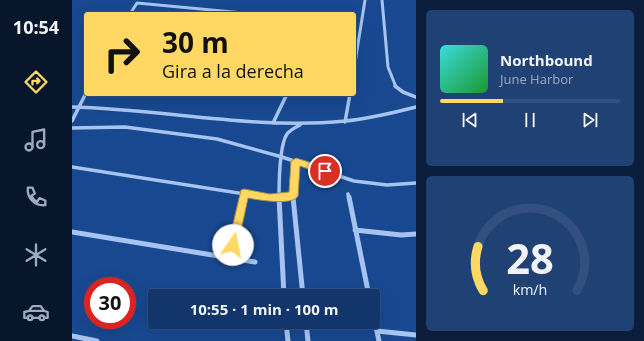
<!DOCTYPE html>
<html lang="es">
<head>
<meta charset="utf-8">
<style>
	:root { --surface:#12366c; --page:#1f4174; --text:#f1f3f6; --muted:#9cabc2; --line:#31507f; --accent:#ffd864 }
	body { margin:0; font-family:"Open Sans",sans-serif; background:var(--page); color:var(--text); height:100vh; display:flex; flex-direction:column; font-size:15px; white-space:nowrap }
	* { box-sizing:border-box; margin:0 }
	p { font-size:13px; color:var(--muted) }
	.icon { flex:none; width:22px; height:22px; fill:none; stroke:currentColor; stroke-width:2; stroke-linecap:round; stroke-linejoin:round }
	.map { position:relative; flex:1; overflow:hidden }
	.panel { display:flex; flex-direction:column; gap:10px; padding:10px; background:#0a1e3b; width:228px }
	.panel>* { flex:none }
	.guide { position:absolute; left:12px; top:12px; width:272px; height:84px; border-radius:4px; box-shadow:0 4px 16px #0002,0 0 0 1px var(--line); background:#ffd864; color:#111; overflow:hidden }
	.speed { position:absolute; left:12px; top:277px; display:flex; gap:8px; font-size:20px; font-weight:700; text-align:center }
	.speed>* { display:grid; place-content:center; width:52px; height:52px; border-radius:50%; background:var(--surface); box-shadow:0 4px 16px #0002,0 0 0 1px var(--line); line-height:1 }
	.speed .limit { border:6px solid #d22; background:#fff; color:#111 }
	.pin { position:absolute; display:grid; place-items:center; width:34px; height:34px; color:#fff; margin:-17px; border:2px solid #fff; border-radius:50%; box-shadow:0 1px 4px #0007 }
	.me { position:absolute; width:44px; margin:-22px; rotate:12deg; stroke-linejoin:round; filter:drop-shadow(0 0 3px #0008) }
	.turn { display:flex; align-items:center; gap:14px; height:84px; padding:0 12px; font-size:18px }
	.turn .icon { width:52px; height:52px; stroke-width:2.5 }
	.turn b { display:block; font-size:28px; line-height:34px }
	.panel .tile { flex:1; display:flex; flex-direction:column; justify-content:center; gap:6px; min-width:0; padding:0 14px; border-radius:6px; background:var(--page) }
	.panel .dial { align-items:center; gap:0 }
	.dial svg { height:104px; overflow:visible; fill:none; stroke:var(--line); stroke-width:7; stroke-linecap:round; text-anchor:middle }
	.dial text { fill:var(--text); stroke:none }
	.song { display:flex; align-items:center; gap:12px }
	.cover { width:48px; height:48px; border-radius:6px; background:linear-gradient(135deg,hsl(180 70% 55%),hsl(130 70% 35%)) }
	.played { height:4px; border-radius:2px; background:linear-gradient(90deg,var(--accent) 35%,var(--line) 35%) }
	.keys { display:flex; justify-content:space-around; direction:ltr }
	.trip { position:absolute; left:76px; top:289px; width:232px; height:40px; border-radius:4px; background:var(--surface); box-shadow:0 4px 16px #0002,0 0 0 1px var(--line); font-weight:700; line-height:40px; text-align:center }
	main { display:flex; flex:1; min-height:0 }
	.tab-bar { display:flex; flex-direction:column; width:72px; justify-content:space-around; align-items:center; background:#07162b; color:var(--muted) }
	.tab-bar .icon { width:28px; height:28px }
	.tab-bar .current { color:var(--accent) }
	.tab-bar b { font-size:18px; color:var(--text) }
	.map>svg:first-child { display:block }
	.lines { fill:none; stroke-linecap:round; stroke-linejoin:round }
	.minor-far2 { stroke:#a6c4ef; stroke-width:3 }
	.minor-far1 { stroke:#a6c4ef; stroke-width:3.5 }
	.minor { stroke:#a6c4ef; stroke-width:5 }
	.route { fill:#ffd864; stroke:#a68c41 }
</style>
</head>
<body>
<main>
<nav class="tab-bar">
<b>10:54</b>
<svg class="icon current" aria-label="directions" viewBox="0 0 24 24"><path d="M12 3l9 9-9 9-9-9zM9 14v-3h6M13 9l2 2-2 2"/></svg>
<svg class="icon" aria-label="music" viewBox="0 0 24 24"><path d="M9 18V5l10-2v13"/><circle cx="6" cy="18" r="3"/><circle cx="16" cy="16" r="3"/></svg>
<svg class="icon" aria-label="phone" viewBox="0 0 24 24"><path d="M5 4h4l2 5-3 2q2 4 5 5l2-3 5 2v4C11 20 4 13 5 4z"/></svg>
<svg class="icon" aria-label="climate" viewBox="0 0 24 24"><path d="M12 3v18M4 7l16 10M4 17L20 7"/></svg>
<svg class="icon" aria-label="car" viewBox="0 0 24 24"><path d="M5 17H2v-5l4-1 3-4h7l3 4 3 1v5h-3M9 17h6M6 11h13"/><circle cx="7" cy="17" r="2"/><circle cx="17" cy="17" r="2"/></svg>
</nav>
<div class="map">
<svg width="344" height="341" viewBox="0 0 344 341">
	<rect width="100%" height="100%" fill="#184890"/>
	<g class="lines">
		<path class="minor-far2" d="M 310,0 L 316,67 L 324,87
			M 58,14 L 65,3 L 182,14
			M 282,69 L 293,0"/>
		<path class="minor-far1" d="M 323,86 L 331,92 L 344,97
			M 0,107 C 91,109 181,130 273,121 C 297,119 320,113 344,107
			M 0,121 L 14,93
			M 273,122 L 278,94
			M 201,123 L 215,94
			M 0,128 L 53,127 L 145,139 L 210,157 L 282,181 L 315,185 L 344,183
			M 0,167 L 198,198 L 221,196
			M 276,194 L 277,198
			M 171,198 L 172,193
			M 207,198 C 207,182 207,146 215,134 C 218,130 224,127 228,125
			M 221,198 L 224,161"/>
		<path class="minor" d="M 192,197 L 208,197
			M 207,197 L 212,296
			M 221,197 L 231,296
			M 277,197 L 297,296
			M 283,230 L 329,235 L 344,234
			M 0,232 L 183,262
			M 158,258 L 171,197
			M 301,313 L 307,341
			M 214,322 L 216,341
			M 234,322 L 236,341
			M 305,331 L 344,335
			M 0,336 L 25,341"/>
	</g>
	<path class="route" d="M 224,158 L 256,168 L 258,171 L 253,175 L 228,166 L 226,196 C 221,206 186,200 176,198 L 166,245 L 165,249 L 161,250 L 157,249 L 156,245 L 169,190 L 172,189 L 198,194 L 217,192 L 219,161 Z"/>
</svg>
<div class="speed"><div class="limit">30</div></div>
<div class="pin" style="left:253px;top:171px;background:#d93025"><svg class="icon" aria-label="arrive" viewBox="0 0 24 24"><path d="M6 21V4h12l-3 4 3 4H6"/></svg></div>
<svg class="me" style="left:161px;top:245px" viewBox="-20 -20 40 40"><circle r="19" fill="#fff"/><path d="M0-13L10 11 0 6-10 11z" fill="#ffd864"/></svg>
<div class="trip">10:55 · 1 min · 100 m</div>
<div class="guide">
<div class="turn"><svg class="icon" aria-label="right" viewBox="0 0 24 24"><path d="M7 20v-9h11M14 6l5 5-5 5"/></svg><div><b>30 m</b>Gira a la derecha</div></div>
</div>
</div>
<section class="panel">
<div class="tile">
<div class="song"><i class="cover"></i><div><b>Northbound</b><p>June Harbor</p></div></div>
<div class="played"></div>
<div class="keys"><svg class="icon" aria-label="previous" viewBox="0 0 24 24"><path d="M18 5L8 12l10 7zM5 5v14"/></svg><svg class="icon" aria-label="pause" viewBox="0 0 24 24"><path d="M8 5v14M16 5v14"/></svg><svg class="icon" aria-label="next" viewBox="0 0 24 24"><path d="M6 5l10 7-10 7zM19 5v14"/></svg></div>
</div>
<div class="tile dial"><svg viewBox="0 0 100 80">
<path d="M14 69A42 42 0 1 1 86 69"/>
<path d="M14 69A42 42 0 0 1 10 35" stroke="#ffd864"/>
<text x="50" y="56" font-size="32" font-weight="700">28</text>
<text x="50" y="72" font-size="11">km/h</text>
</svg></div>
</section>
</main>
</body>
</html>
